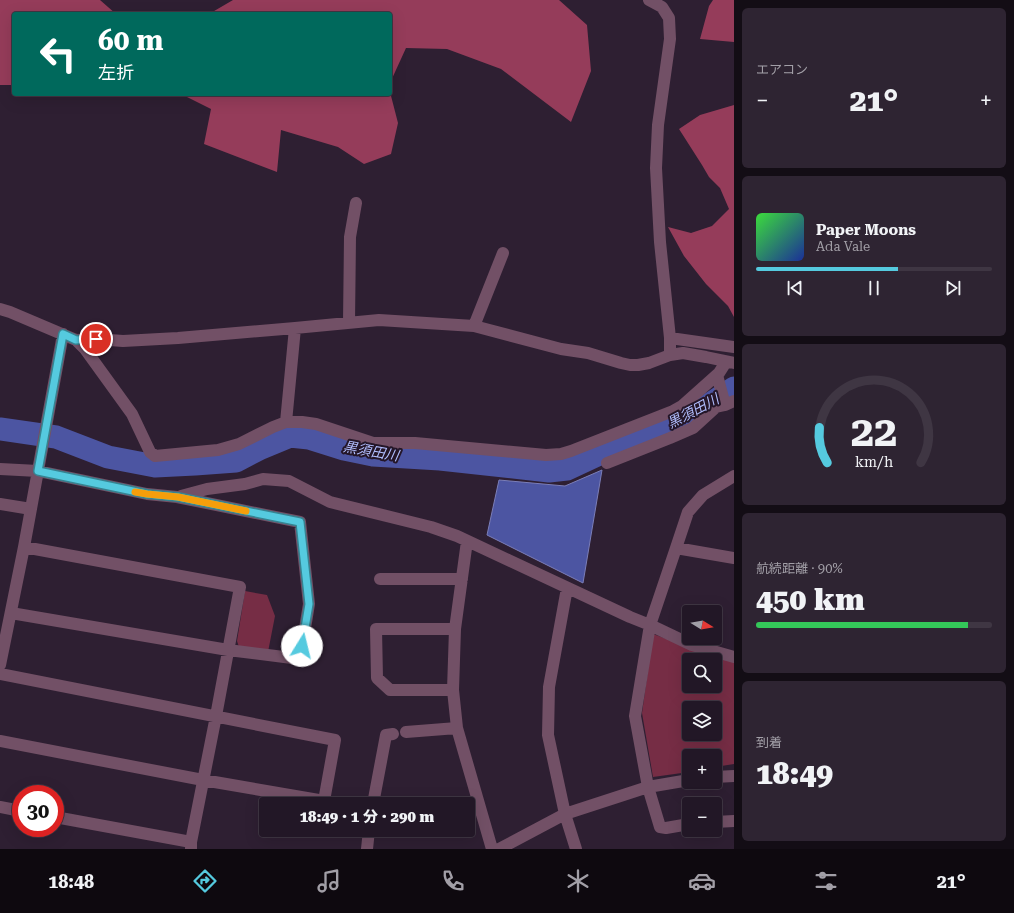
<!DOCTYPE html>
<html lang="ja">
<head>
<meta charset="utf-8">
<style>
	:root { --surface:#221726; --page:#2e2432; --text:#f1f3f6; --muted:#a29fa7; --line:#3f3643; --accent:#55cadf }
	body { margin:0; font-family:"Roboto Serif","Noto Sans JP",serif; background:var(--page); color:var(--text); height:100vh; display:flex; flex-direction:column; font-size:15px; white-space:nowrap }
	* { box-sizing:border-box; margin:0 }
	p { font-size:13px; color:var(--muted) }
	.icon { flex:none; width:22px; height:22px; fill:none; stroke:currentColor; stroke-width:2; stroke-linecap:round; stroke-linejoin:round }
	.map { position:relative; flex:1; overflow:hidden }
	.details { display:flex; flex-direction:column; gap:8px; padding:8px; background:#130d15; width:280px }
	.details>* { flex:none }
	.guide { position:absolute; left:12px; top:12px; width:380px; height:84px; border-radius:4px; box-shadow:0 4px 16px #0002,0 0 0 1px var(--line); background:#00695c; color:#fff; overflow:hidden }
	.needle { width:26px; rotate:101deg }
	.tools { position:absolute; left:682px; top:605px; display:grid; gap:8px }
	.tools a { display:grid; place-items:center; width:40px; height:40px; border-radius:4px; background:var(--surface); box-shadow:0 4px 16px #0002,0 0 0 1px var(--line); font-size:20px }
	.speed { position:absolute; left:12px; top:785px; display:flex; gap:8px; font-size:20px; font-weight:700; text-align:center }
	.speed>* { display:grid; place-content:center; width:52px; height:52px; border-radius:50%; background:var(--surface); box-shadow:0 4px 16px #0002,0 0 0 1px var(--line); line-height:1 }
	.speed .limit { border:6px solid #d22; background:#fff; color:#111 }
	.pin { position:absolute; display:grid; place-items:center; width:34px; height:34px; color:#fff; margin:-17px; border:2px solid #fff; border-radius:50%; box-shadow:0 1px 4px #0007 }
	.me { position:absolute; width:44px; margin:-22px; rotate:9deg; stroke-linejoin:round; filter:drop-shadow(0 0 3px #0008) }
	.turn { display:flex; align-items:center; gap:14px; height:84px; padding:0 20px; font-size:18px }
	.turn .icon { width:52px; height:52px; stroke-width:2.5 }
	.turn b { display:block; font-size:28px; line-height:34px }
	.big { font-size:30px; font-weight:800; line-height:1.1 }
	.details .widget { flex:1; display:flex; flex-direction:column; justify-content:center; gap:6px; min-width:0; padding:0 14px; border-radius:6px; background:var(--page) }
	.details .dial { align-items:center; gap:0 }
	.dial svg { height:104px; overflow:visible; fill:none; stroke:var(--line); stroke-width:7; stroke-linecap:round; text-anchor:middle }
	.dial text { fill:var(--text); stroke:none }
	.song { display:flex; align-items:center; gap:12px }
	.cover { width:48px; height:48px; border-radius:6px; background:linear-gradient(135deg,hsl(120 70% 55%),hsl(230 70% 35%)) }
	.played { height:4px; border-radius:2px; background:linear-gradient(90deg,var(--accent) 60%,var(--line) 60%) }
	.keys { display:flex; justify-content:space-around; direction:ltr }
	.heat { display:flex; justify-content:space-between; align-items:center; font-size:22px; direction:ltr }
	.charge { height:6px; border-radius:3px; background:linear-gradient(90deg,#34c759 90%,var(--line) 0) }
	.trip { position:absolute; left:259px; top:797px; width:216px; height:40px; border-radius:4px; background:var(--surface); box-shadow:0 4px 16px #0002,0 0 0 1px var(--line); font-weight:800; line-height:40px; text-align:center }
	.menu { display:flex; height:64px; justify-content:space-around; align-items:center; background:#0e090f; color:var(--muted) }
	.menu .icon { width:28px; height:28px }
	.menu .active { color:var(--accent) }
	.menu b { font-size:18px; color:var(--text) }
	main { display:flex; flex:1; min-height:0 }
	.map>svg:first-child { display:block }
	.green { fill:#762d45; fill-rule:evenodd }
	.forest { fill:#953c5a }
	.water { fill:#4c55a2; stroke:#7b7eb8 }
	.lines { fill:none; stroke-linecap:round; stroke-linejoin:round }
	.river { stroke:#4c55a2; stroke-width:23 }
	.minor { stroke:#725066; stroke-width:12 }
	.route-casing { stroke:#378391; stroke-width:10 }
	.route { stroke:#55cadf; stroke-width:7 }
	.slow { stroke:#f59e0b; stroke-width:7 }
	.labels { text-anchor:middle; stroke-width:4; stroke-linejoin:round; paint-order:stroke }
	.water-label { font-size:14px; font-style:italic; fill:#b1befe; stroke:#241628 }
</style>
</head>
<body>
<main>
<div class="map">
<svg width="734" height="849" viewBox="0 0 734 849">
	<rect width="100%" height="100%" fill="#2e1f32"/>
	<path class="green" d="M 245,591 L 267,595 L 275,616 L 268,652 L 239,647 L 237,641 Z
		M 653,634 L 703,652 L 734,661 L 734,764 L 715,767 L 715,756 L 689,756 L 689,772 L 653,777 L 642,713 ZM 689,660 L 715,660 L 715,686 L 689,686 ZM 689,708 L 715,708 L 715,734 L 689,734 Z"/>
	<path class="forest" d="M 0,0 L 100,0 L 116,14 L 14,14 L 14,85 L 0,85 Z
		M 233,0 L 559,0 L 587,25 L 591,71 L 571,122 L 501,69 L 447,49 L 406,48 L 390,83 L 390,14 L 209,14 Z
		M 713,0 L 734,0 L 734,42 L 700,39 L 709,6 Z
		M 390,92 L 398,123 L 391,154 L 364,164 L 338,147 L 281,130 L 277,172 L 204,144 L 211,109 L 185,96 L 179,94 L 390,94 Z
		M 734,105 L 734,317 L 728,306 L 706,284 L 684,256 L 668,227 L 691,233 L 712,226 L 729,209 L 720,188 L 709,177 L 702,165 L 679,129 L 700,115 Z"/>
	<path class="water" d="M 602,470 L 583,583 L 487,535 L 499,480 L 565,486 Z"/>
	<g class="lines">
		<path class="river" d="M 0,429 L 56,437 L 108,457 L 155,466 L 195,464 L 236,461 L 261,448 L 290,436 L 309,438 L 344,449 L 373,455 L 440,459 L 549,471 L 567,469 L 627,441 L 693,415 L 734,388"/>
		<path class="minor" d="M 649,0 L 662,7 L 669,18 L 670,39 L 658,125 L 656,168 L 660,242 L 670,338 L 670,355
			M 0,309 L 10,312 L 76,340 L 96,339 L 123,341 L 178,338 L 295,328 L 379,320 L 474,326 L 561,349 L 588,353 L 621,363 L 630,365 L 638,365 L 649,363 L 670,355 L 683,353 L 706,357 L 734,363
			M 349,323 L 350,237 L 356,203
			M 474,326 L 503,253
			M 670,338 L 734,347
			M 76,340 L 85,349 L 132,414 L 150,452 L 155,456 L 218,450 L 239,444 L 273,427 L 286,422 L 302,422 L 316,424 L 373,443 L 415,443 L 546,455 L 561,454 L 571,451 L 673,411 L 682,406 L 719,373 L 726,362
			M 717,375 L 725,405
			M 286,422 L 295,328
			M 607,463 L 670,438 L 693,428 L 716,407 L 725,405 L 734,401
			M 0,469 L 38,471 L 147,494 L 177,497 L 300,522 L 309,604 L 300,659 L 228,650 L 11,613
			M 181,496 L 207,489 L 245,484 L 263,479 L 289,481 L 330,502 L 431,527 L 457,536 L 630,617 L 650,625 L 692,645 L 734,657
			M 0,504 L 31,509
			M 467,541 L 455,629 L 453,690 L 457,728 L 492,849
			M 24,547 L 240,587 L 216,716 L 191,842 L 191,849
			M 676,548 L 688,512 L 703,495 L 734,476
			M 380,579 L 462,579
			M 567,588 L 549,687 L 548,735 L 565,814 L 576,849
			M 0,665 L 24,547 L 63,334
			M 0,674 L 335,740 L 324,801
			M 453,690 L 390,690 L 377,678 L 376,629 L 455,629
			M 406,732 L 457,728
			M 0,741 L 203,780 L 342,804
			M 715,777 L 734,776
			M 373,804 L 386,735 L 393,734
			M 0,807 L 21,811
			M 55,817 L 191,842
			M 715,822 L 734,821
			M 689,824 L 666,828 L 660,827 L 648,787 L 635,716 L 650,625 L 676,548 L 734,558
			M 367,849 L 369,830
			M 499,849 L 565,814 L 648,787 L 689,780"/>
	</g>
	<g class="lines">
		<g class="route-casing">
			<path id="route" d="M 96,339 L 76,340 L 63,334 L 38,471 L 147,494 L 178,497 L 300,522 L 309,604 L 302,646"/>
		</g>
		<use href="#route" class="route"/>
		<path class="slow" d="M 135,492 L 147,494 L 178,497 L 246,511"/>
	</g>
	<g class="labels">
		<g class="water-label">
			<text transform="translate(693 411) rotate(-28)" y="5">黒須田川</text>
			<text transform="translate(371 451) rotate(10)" y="5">黒須田川</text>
		</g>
	</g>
</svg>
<div class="tools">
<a><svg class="needle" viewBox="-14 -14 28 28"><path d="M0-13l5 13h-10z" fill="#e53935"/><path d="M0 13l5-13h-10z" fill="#a29fa7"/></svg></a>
<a><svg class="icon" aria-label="search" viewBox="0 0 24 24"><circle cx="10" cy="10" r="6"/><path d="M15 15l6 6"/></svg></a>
<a><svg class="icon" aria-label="layers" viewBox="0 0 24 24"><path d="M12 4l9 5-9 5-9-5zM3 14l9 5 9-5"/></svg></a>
<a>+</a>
<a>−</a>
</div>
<div class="speed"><div class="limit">30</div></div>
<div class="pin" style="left:96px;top:339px;background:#d93025"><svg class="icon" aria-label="arrive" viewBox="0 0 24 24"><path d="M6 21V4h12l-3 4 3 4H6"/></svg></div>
<svg class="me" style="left:302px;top:646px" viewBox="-20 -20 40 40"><circle r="19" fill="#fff"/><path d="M0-13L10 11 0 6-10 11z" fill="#55cadf"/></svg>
<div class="trip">18:49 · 1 分 · 290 m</div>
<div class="guide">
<div class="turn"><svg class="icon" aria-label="left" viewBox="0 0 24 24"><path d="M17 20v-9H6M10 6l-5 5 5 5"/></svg><div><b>60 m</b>左折</div></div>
</div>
</div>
<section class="details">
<div class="widget"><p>エアコン</p>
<div class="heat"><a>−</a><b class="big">21°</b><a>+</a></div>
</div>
<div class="widget">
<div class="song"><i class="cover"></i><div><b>Paper Moons</b><p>Ada Vale</p></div></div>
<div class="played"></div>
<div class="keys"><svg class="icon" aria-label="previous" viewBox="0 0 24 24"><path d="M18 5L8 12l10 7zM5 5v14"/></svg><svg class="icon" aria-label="pause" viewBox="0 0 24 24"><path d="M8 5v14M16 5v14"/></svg><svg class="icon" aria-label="next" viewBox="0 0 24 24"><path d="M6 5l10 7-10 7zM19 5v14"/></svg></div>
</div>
<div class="widget dial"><svg viewBox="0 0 100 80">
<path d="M14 69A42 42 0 1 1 86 69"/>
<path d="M14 69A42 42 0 0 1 8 42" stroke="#55cadf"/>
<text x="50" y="56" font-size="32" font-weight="700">22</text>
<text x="50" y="72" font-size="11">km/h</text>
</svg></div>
<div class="widget"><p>航続距離 · 90%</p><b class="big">450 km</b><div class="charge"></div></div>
<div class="widget"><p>到着</p><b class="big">18:49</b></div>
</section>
</main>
<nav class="menu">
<b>18:48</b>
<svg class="icon active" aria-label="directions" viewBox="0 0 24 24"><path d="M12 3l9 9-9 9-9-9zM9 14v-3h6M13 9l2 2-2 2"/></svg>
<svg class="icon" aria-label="music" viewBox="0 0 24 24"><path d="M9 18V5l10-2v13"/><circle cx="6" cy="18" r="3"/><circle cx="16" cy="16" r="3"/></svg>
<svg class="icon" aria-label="phone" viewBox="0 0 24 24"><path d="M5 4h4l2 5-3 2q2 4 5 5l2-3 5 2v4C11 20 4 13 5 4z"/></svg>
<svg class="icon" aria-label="climate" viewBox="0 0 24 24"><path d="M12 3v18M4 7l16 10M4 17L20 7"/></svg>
<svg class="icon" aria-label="car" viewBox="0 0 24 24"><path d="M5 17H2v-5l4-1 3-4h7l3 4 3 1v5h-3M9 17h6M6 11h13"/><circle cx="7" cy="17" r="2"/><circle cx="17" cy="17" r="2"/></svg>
<svg class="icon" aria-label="filters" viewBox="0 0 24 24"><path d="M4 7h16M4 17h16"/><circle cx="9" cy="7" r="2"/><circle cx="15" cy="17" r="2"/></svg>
<b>21°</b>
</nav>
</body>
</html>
